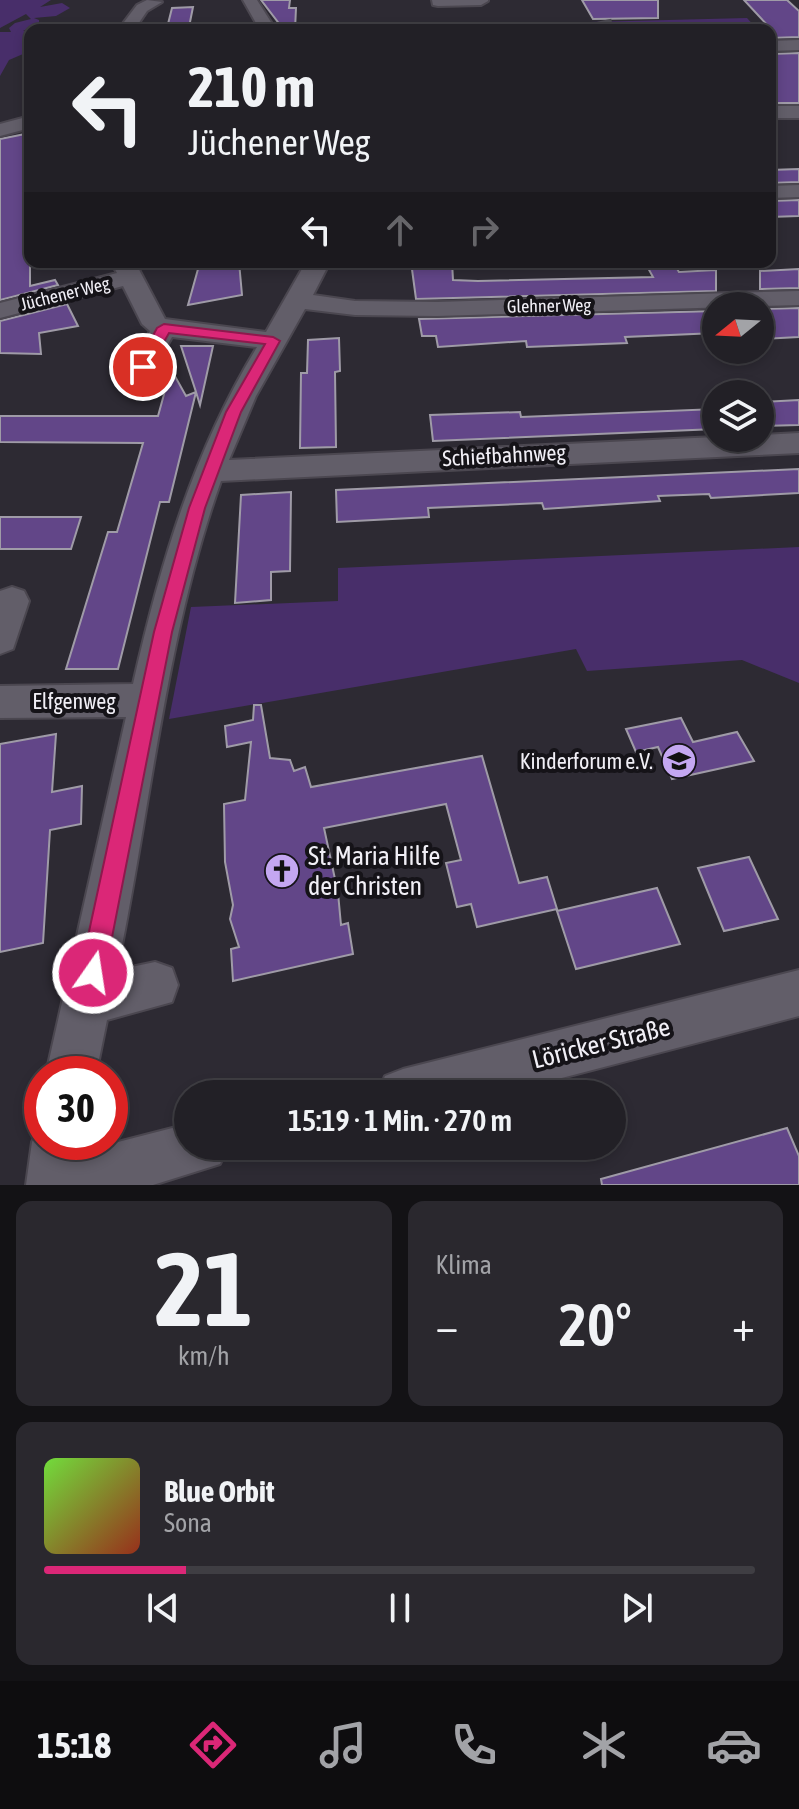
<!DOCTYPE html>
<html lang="de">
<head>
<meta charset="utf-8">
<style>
	:root { --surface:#222026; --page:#2a282e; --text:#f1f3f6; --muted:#a2a3a7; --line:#3f3e43; --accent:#db2777 }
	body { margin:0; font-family:"Asap Condensed",sans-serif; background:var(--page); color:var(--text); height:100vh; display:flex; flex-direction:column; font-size:30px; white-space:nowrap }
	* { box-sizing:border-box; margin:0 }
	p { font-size:26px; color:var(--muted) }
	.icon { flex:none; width:44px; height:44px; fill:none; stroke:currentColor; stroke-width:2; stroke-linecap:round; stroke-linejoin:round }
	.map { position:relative; height:1185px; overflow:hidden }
	.panel { display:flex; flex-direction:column; gap:16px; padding:16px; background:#131215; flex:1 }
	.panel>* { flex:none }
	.hud { position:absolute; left:24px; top:24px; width:752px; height:244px; border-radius:16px; box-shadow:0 4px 12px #0003,0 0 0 2px var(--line); background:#222026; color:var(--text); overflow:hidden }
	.needle { width:52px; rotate:252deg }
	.fabs { position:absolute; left:702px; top:292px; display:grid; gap:16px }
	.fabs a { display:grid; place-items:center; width:72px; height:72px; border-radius:50%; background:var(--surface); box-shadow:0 4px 12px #0003,0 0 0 2px var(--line); font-size:40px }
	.speed { position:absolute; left:24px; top:1056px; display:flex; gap:16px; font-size:40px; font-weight:700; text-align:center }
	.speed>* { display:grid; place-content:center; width:104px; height:104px; border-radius:50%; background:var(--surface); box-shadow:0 4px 12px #0003,0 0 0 2px var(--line); line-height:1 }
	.speed .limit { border:12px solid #d22; background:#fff; color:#111 }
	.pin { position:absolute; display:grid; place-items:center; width:68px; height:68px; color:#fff; margin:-34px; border:4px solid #fff; border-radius:50%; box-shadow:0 2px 8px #0007 }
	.me { position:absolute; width:88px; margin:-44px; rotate:13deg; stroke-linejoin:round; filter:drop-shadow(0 0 6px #0008) }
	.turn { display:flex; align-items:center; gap:28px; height:168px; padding:0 32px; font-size:36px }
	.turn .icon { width:104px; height:104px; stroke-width:2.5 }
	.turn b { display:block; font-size:56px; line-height:68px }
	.lanes { display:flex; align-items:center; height:76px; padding:0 32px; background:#0003; justify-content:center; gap:40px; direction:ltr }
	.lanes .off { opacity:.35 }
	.big { font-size:60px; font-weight:600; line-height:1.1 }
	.panel .widget { flex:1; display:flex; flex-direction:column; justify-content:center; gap:12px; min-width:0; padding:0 28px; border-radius:16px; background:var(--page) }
	.panel .dial { align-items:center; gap:0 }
	.dial b { font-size:104px; line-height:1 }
	.song { display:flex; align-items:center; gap:24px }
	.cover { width:96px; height:96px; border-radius:12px; background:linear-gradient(135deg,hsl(100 70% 55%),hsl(10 70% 35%)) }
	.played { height:8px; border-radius:4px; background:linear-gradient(90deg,var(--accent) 20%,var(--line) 20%) }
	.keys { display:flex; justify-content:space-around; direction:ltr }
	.heat { display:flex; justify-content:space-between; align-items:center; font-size:44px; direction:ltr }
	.panel .tiles { flex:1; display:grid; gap:16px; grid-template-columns:1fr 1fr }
	.widget:last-child { grid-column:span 2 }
	.trip { position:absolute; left:174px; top:1080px; width:452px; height:80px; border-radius:40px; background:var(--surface); box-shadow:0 4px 12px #0003,0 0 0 2px var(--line); font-weight:600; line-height:80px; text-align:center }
	.tab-bar { display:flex; height:128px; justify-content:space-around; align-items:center; background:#0e0d0f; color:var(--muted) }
	.tab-bar .icon { width:56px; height:56px }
	.tab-bar .active { color:var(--accent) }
	.tab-bar b { font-size:36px; color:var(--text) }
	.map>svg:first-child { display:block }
	.green { fill:#482e6a }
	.building { fill:#624688; stroke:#9f9ba7; stroke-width:2 }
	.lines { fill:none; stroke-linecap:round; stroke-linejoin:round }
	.minor-tunnel { stroke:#4a4850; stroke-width:17; stroke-dasharray:17 8; stroke-linecap:butt }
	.minor-casing { stroke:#4b4750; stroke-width:4 }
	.minor { fill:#625e69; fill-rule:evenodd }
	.route { fill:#db2777; stroke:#8e194d; stroke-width:2 }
	.labels { text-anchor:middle; stroke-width:8; stroke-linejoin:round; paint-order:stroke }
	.far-street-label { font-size:18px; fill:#f1eff6; stroke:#151318 }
	.street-label { font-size:22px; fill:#f1eff6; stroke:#151318 }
	.poi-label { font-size:22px; fill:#f1eff6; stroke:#151318; text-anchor:end }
	.near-poi-label { font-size:26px; fill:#f1eff6; stroke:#151318; text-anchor:start }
	.near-street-label { font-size:26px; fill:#f1eff6; stroke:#151318 }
</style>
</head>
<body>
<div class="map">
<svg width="799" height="1185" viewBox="0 0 799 1185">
	<rect width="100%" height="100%" fill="#2d2a33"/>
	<path class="green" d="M 0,0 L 51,0 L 40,7 L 62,3 L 70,8 L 56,16 L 34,18 L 39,20 L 39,23 L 23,31 L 30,31 L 30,51 L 9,60 L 0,76 L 0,32 L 11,32 L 9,28 L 15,23 L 31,19 L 26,14 L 0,28 Z
		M 747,18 L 758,30 L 594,30 L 589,22 Z
		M 799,547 L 799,683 L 742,660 L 587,671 L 576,649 L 169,719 L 191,607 L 338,601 L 338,568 Z"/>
	<path class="building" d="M 261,0 L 290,0 L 289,8 L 296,8 L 295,30 L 284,30 Z
		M 582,0 L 658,0 L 658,18 L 593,19 Z
		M 744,0 L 787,0 L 799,11 L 799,37 L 770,38 L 770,28 Z
		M 193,7 L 189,27 L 167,28 L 172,8 Z
		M 799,53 L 799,103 L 770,103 L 770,54 Z
		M 30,133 L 30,286 L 55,280 L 58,285 L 0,300 L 0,139 Z
		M 799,169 L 799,182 L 770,183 L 770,170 Z
		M 799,200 L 799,216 L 770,217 L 770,201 Z
		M 200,262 L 239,262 L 242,295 L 188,305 Z
		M 411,262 L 452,262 L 453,280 L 478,281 L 653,277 L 648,268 L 676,267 L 679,272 L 716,270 L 716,291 L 416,299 Z
		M 799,269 L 799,288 L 760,289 L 760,271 Z
		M 67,304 L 78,326 L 39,333 L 41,354 L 0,353 L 0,321 Z
		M 799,308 L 799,337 L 760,339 L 760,309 Z
		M 716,311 L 716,333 L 625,337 L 627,343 L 527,347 L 526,341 L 438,347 L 436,336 L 422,336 L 419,319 Z
		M 339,338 L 340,371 L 335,372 L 336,447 L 300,448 L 301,373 L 307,373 L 308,340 Z
		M 181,346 L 213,346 L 200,405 L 196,392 L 169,502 L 160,502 L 118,669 L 66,669 L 108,532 L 117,532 L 143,443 L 0,442 L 0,416 L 158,416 L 171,369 L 186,396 L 196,392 Z
		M 799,400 L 799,425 L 760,426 L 760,402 Z
		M 716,409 L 716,429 L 433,441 L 430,415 L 520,412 L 521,417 Z
		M 799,469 L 799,493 L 711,498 L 709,494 L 658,496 L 660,501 L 544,509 L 542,503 L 428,508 L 429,517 L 337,522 L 336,490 Z
		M 291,492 L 290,571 L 271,572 L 271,600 L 235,603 L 241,495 Z
		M 0,517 L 81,517 L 71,549 L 0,549 Z
		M 254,705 L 261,705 L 270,758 L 290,760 L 294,771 L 305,767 L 311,787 L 482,756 L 519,883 L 547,877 L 557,909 L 477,927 L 471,904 L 457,907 L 446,863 L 461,860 L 446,804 L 324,828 L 338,893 L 341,925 L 348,923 L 353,954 L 233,981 L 231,949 L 239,947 L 230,919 L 233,905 L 225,862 L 224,804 L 245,800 L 251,742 L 227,747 L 225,726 L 253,720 Z
		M 681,718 L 693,742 L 737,732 L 754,761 L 672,779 L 658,747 L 636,752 L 626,729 Z
		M 56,734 L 52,792 L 82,786 L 81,824 L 50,830 L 43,943 L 0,952 L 0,744 Z
		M 749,857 L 778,919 L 724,931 L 698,868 Z
		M 657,888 L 680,944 L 576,969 L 557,911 Z
		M 787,1128 L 799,1156 L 799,1185 L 602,1185 L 601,1179 Z"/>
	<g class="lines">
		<path class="minor-tunnel" d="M 599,30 L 613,27"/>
		<g class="minor-casing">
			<path id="minor" d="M 147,0 L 162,2 L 147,11 L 134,30 L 118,30 L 137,5 Z
				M 243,0 L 257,0 L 276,30 L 260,30 Z
				M 432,0 L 488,0 L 488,1 L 481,5 L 438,6 L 433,5 Z
				M 799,40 L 799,50 L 770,51 L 770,41 Z
				M 770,106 L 799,106 L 799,118 L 770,118 Z
				M 30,116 L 30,128 L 0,136 L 0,124 Z
				M 799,185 L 799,197 L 770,198 L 770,186 Z
				M 111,262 L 135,262 L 165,319 L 266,332 L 306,262 L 330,262 L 313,295 L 355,301 L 437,302 L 799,291 L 799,305 L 437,316 L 355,315 L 305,309 L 256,396 L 229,460 L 716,437 L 760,438 L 760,435 L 799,433 L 799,453 L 221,481 C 165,637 151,808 117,970 L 155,962 L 172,968 L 178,985 L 172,1002 L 107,1020 L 96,1074 L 46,1074 L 126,717 L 0,718 L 0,686 L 133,684 C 160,565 193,452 257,347 L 172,337 L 152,373 L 143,375 L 134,373 L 130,367 L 150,331 L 142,324 L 123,286 L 0,318 L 0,303 L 117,273 Z
				M 12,587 L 24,591 L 29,601 L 13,649 L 0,654 L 0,591 Z
				M 799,970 L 799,1016 L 500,1094 L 378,1094 L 385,1076 L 403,1069 Z
				M 42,1123 L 42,1142 L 84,1142 L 83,1151 L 188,1124 L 188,1146 L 228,1146 L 220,1164 L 153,1185 L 26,1185 L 32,1142 Z"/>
		</g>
		<use href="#minor" class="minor"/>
	</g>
	<path class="route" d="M 164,324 L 273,337 L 280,341 L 241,412 L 205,508 L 172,632 L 105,973 L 101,982 L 93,986 L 84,982 L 80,973 L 154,632 L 189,508 L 226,412 L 265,344 L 169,333 L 148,370 L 138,370 L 136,367 L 157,328 Z"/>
	<defs>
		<g id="school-disc" transform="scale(1.8)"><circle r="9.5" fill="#c4a7f1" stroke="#151318"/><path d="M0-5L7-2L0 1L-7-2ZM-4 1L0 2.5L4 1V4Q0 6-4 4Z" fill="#111"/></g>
		<g id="church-disc" transform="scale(1.8)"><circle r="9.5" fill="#c4a7f1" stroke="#151318"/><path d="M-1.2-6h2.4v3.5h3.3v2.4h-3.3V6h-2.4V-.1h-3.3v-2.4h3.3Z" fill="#111"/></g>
	</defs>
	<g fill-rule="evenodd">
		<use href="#school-disc" x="679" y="761"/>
		<use href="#church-disc" x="282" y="871"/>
	</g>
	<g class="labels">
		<g class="far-street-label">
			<text transform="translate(65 294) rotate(-14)" y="6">Jüchener Weg</text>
			<text transform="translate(549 306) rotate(-1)" y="6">Glehner Weg</text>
		</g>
		<g class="street-label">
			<text transform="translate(504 455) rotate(-3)" y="8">Schiefbahnweg</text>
			<text x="74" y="709">Elfgenweg</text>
		</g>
		<g class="poi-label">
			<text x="653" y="769">Kinderforum e.V.</text>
		</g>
		<g class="near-poi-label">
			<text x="308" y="865">St. Maria Hilfe<tspan x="308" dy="30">der Christen</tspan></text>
		</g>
		<g class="near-street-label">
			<text transform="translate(601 1043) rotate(-14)" y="9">Löricker Straße</text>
		</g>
	</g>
</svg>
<div class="fabs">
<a><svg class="needle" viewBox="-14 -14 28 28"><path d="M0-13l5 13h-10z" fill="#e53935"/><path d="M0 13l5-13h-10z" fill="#a2a3a7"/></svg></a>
<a><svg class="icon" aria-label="layers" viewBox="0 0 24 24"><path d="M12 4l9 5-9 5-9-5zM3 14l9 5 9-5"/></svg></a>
</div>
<div class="speed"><div class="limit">30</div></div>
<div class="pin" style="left:143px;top:367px;background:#d93025"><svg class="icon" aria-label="arrive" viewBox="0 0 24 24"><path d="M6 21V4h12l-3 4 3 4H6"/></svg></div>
<svg class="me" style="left:93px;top:973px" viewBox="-20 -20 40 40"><circle r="17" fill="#db2777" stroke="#fff" stroke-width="3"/><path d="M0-11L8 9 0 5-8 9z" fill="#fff"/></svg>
<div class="trip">15:19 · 1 Min. · 270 m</div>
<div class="hud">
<div class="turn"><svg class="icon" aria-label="left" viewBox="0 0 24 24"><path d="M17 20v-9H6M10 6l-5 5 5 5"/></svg><div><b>210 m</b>Jüchener Weg</div></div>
<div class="lanes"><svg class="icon" aria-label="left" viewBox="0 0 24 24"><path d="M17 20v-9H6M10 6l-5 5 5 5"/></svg><svg class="icon off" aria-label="ahead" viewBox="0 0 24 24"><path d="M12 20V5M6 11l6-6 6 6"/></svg><svg class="icon off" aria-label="right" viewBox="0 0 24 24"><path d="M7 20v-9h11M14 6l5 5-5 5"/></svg></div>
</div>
</div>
<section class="panel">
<div class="tiles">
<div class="widget dial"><b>21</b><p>km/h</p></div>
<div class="widget"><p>Klima</p>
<div class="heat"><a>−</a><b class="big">20°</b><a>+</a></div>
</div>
<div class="widget">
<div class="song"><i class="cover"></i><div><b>Blue Orbit</b><p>Sona</p></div></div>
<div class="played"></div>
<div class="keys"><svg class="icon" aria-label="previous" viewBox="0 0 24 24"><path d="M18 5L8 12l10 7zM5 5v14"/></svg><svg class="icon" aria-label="pause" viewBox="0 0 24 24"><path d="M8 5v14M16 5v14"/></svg><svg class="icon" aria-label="next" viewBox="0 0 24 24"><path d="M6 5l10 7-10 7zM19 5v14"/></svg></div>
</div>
</div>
</section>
<nav class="tab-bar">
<b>15:18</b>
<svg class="icon active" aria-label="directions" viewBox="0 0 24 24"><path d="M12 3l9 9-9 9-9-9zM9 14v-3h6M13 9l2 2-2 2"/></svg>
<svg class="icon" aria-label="music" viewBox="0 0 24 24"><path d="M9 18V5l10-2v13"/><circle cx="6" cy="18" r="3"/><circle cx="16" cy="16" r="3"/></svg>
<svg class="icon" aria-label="phone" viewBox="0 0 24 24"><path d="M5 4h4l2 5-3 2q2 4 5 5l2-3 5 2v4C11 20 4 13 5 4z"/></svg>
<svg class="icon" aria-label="climate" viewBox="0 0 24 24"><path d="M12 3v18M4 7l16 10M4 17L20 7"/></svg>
<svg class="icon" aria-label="car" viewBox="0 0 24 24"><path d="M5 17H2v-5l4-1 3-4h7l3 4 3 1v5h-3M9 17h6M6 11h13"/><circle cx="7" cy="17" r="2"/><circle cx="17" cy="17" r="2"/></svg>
</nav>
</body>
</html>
